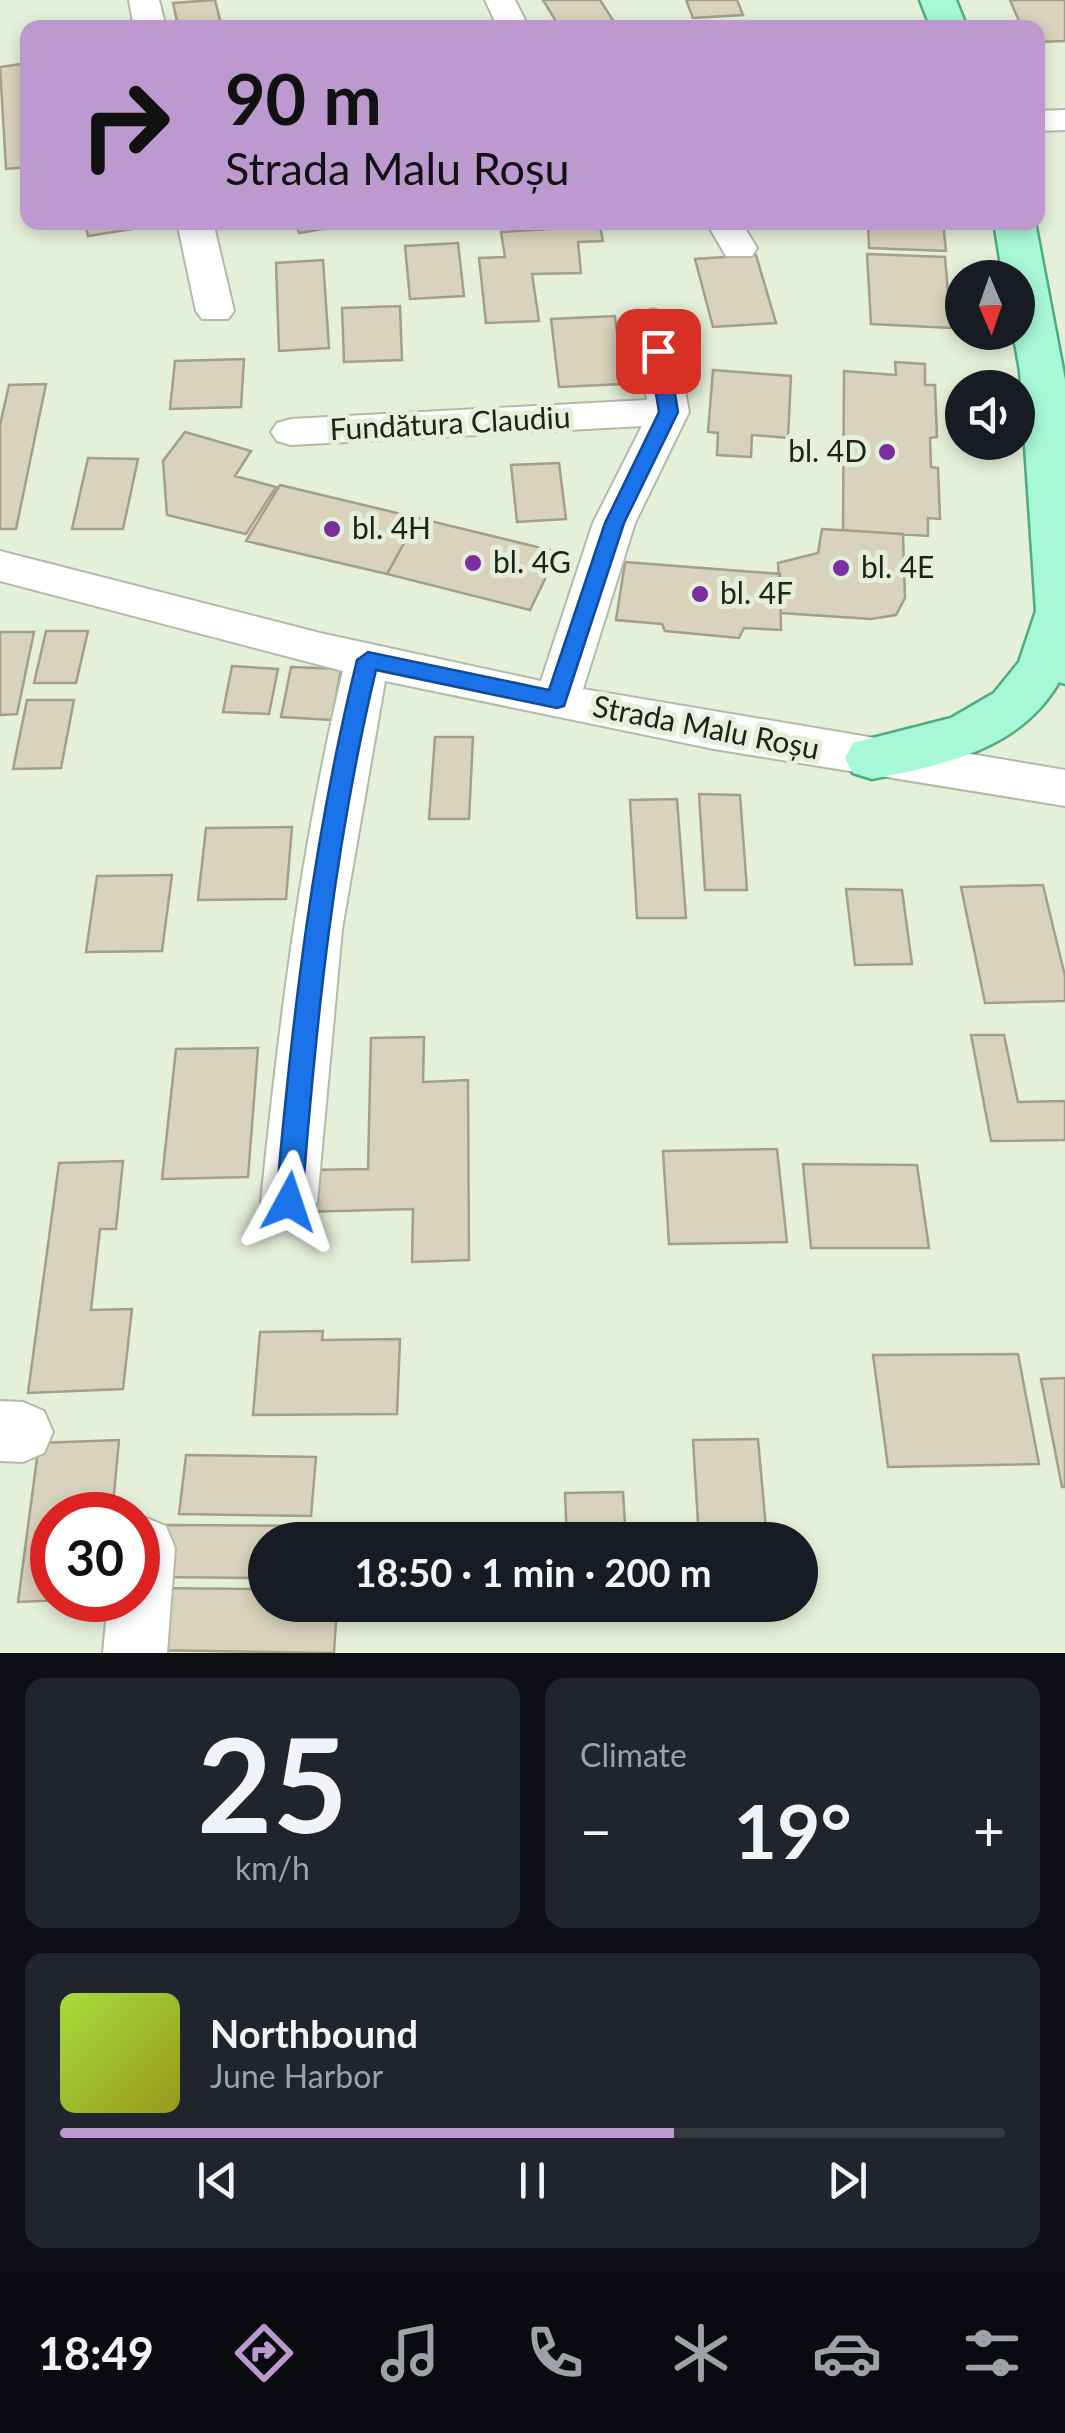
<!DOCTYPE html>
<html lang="en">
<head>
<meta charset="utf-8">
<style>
	:root { --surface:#171b24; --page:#20242c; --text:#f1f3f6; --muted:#9ea1a6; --line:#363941; --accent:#bc9acf }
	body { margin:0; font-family:Lato,sans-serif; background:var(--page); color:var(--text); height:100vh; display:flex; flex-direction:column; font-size:38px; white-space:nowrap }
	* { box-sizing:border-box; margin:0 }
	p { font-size:32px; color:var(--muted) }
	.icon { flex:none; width:55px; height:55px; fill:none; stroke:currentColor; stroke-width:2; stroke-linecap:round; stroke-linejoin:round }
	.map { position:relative; height:1653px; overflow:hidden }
	.side { display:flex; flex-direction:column; gap:25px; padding:25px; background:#0d0f14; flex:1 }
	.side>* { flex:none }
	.banner { position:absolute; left:20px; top:20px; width:1025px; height:210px; border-radius:20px; box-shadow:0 5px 15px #0003; background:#bc9acf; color:#111; overflow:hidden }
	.needle { width:65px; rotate:178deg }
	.fabs { position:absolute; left:945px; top:260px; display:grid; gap:20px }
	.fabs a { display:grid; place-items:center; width:90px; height:90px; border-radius:50%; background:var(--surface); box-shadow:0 5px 15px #0003; font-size:50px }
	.speed { position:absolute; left:30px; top:1492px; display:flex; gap:20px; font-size:50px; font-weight:700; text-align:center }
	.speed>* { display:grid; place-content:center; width:130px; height:130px; border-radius:50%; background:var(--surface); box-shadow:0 5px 15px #0003; line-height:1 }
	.speed .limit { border:15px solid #d22; background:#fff; color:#111 }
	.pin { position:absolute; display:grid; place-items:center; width:85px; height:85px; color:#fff; margin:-42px; border-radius:20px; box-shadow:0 5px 15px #0006 }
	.me { position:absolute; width:110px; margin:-55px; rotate:5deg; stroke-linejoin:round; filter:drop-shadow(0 0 8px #0008) }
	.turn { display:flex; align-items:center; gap:35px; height:210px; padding:0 40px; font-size:45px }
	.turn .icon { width:130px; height:130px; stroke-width:2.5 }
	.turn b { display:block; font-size:70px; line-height:85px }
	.big { font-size:75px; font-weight:700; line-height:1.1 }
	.side .card { flex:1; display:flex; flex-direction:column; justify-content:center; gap:15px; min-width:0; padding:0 35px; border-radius:20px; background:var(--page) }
	.side .dial { align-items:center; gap:0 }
	.dial b { font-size:130px; line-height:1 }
	.song { display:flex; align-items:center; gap:30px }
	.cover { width:120px; height:120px; border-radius:15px; background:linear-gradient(135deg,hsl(80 70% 55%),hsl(60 70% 35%)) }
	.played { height:10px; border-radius:5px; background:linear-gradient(90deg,var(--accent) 65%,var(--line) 65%) }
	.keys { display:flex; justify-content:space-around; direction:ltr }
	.heat { display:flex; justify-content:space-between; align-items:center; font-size:55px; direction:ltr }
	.side .tiles { flex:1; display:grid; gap:25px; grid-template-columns:1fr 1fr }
	.card:last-child { grid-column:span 2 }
	.trip { position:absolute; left:248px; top:1522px; width:570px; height:100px; border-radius:50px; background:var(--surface); box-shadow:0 5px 15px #0003; font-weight:700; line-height:100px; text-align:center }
	.menu { display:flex; height:160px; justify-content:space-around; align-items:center; background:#090b0e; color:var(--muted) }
	.menu .icon { width:70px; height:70px }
	.menu .active { color:var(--accent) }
	.menu b { font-size:45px; color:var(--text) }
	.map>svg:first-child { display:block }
	.building { fill:#d9d2bc; stroke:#a59e89; stroke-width:2.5 }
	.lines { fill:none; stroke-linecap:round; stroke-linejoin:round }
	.minor-casing { stroke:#b1bba6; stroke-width:4 }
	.major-casing { stroke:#51ab82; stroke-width:5 }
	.minor { fill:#fff; fill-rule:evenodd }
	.major { fill:#a7f8d6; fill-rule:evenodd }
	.route { fill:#1a73e8; stroke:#114b97; stroke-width:2.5 }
	.poi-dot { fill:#7b2e9f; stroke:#e5f0da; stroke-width:4 }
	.labels { text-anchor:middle; stroke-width:10; stroke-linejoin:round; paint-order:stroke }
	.street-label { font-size:30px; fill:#20231b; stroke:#e5f0da }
	.poi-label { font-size:30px; fill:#20231b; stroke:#e5f0da; text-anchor:start }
</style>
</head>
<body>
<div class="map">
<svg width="1065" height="1653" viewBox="0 0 1065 1653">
	<rect width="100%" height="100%" fill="#e5f0da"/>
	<path class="building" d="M 215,0 L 222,28 L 164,28 L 178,26 L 173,3 Z
		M 543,0 L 600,0 L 618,28 L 560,28 Z
		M 686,0 L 737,0 L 743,15 L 693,18 Z
		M 1010,0 L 1065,0 L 1065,41 L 1038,42 L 1038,28 L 1022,28 Z
		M 28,63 L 28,167 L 6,169 L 0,67 Z
		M 85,222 L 164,222 L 164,224 L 88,236 Z
		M 296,222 L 363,222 L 299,233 Z
		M 564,222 L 599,222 L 603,241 L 578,242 L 581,273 L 532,274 L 539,321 L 486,323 L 479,258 L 505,257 L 501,232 L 564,228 Z
		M 868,222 L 943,222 L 946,251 L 869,248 Z
		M 458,243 L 464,296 L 410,299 L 405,246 Z
		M 867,254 L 945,257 L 951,328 L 871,324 Z
		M 756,255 L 776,323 L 713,327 L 695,259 Z
		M 323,260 L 329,348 L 279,351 L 276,263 Z
		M 400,306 L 402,360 L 344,362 L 342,308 Z
		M 615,316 L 623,384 L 559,387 L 551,319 Z
		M 244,359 L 241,407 L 170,409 L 175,361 Z
		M 895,362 L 925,364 L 925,385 L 935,385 L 937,437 L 930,438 L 931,467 L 938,468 L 940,519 L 928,518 L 928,536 L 843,530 L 844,371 L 896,375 Z
		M 713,370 L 791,376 L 788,438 L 752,435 L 751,457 L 717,455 L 718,433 L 708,432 Z
		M 46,384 L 16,529 L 0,529 L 0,425 L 9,385 Z
		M 185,432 L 251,451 L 235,476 L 276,487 L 246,534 L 167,515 L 163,461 Z
		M 88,458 L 138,459 L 123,529 L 72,529 Z
		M 559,463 L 566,519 L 517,522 L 511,465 Z
		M 280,485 L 418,518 L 387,574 L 246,541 Z
		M 418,518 L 558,552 L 530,610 L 387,574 Z
		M 822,529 L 903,534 L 905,598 L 896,615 L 871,619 L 781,613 L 778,563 L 818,553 Z
		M 625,562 L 780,574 L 781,630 L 744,628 L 739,638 L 665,631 L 662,624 L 616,620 Z
		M 46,631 L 88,631 L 76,683 L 34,683 Z
		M 0,632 L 34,632 L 17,714 L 0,715 Z
		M 232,666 L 278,669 L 269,714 L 223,712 Z
		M 291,667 L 341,669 L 332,720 L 281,717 Z
		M 27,700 L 74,700 L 61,768 L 13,769 Z
		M 435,737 L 473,737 L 469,819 L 429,819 Z
		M 699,794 L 740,795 L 747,890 L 705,890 Z
		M 677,799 L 686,918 L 637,918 L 630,800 Z
		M 292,827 L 286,899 L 198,900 L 206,828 Z
		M 172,875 L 162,951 L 86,952 L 97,876 Z
		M 1043,885 L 1065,976 L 1065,1001 L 985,1003 L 961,887 Z
		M 846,889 L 902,890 L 912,964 L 855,965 Z
		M 971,1035 L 1004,1035 L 1018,1102 L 1065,1101 L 1065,1140 L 991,1141 Z
		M 424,1037 L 423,1082 L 468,1080 L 469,1260 L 412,1262 L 413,1209 L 302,1212 L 304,1170 L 368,1169 L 371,1038 Z
		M 258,1048 L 248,1177 L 162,1179 L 176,1049 Z
		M 777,1149 L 787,1242 L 669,1244 L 663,1151 Z
		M 123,1161 L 116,1229 L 100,1229 L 91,1310 L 132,1309 L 123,1389 L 28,1393 L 59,1163 Z
		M 803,1164 L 917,1165 L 929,1248 L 811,1248 Z
		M 323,1331 L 322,1340 L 400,1339 L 397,1414 L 253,1415 L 260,1332 Z
		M 1018,1354 L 1039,1464 L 888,1467 L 873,1355 Z
		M 1065,1378 L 1065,1487 L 1062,1487 L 1041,1379 Z
		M 758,1439 L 767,1540 L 699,1540 L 693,1440 Z
		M 119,1440 L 112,1515 L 52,1515 L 52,1600 L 62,1600 L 18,1602 L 39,1443 Z
		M 186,1455 L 316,1457 L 311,1516 L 179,1514 Z
		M 623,1492 L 626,1540 L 567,1540 L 565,1493 Z
		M 165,1525 L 329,1526 L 328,1540 L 265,1540 L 265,1578 L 158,1577 Z
		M 152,1588 L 265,1589 L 265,1605 L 337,1605 L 334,1653 L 144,1650 Z"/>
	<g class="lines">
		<g class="minor-casing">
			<path id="minor" d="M 129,0 L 159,0 L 166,28 L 134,28 Z
				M 485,0 L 515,0 L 529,28 L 498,28 Z
				M 1065,110 L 1065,130 L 1038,131 L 1038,111 Z
				M 177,222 L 213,222 L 234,311 L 228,319 L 202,319 L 196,311 Z
				M 706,222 L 741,222 L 757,248 L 752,256 L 726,256 Z
				M 653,309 L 666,313 L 672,321 L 689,412 L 635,523 L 583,689 L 1065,770 L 1065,806 L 714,749 L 385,681 L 342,929 L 317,1202 L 308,1220 L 289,1227 L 270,1220 L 261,1202 C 279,1023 301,846 343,671 L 0,581 L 0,551 L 320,633 L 541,681 L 593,523 L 642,426 L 291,445 L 277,441 L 271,432 L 277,423 L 291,419 L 647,400 L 634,321 L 640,313 Z
				M 0,1401 L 23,1402 L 44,1411 L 53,1432 L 44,1453 L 23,1462 L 0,1461 Z
				M 144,1517 L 166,1526 L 175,1548 L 167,1653 L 103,1653 L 108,1600 L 138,1600 L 138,1520 Z"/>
		</g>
		<g class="major-casing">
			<path id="major" d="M 920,0 L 956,0 L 967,28 L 931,28 Z
				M 994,222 L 1035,222 L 1065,380 L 1065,684 L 1059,682 C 1020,750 943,765 872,779 L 853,773 L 845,758 L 853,743 L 951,718 L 994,693 L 1019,662 L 1036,611 L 1020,371 L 1013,332 L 1018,332 L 1018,278 L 1003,278 Z"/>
		</g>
		<use href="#minor" class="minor"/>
		<use href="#major" class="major"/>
	</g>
	<path class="route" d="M 658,345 L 668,351 L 678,412 L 624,523 L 564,706 L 557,708 L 376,670 C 334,846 316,1022 302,1202 L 298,1211 L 289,1214 L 279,1211 L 276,1202 C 292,1018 313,839 357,660 L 368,652 L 549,690 L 605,523 L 659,412 L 649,351 Z"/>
	<g class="poi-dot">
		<circle cx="887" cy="452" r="10"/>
		<circle cx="332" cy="529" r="10"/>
		<circle cx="473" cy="563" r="10"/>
		<circle cx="841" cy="568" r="10"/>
		<circle cx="700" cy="594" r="10"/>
	</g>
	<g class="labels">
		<g class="street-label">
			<text transform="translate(450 424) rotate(-3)" y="10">Fundătura Claudiu</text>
			<text transform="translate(706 728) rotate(11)" y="10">Strada Malu Roșu</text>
		</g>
		<g class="poi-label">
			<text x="867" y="462" text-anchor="end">bl. 4D</text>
			<text x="352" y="539">bl. 4H</text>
			<text x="493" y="573">bl. 4G</text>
			<text x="861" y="578">bl. 4E</text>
			<text x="720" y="604">bl. 4F</text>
		</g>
	</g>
</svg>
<div class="fabs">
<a><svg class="needle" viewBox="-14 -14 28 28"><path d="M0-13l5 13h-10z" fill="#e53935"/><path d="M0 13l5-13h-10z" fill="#9ea1a6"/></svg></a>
<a><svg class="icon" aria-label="sound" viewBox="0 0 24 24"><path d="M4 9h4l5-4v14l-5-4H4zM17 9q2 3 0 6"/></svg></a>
</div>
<div class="speed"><div class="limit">30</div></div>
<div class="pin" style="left:658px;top:351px;background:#d93025"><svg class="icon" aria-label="arrive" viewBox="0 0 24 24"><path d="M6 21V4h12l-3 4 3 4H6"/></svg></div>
<svg class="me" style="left:289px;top:1202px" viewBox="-20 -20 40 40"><path d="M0-17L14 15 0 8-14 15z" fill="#1a73e8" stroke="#fff" stroke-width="4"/></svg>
<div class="trip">18:50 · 1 min · 200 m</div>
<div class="banner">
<div class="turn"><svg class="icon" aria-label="right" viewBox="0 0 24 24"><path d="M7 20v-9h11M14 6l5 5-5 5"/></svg><div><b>90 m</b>Strada Malu Roșu</div></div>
</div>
</div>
<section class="side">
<div class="tiles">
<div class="card dial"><b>25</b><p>km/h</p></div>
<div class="card"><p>Climate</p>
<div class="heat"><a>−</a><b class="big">19°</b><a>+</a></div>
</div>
<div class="card">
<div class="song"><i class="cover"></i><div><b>Northbound</b><p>June Harbor</p></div></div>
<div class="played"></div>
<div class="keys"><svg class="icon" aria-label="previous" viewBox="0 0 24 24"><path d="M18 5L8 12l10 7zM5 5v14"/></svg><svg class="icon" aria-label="pause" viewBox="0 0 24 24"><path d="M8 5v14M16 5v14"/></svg><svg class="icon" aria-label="next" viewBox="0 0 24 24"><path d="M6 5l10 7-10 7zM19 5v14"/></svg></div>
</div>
</div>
</section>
<nav class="menu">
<b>18:49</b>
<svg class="icon active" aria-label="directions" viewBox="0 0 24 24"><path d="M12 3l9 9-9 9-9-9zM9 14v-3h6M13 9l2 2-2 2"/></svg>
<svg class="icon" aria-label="music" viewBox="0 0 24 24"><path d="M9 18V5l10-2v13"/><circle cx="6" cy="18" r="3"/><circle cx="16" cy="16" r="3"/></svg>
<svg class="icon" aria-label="phone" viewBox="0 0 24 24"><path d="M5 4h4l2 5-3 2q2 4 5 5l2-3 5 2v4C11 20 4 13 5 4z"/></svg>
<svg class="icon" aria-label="climate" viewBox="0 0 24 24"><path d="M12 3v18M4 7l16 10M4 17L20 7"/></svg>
<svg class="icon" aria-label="car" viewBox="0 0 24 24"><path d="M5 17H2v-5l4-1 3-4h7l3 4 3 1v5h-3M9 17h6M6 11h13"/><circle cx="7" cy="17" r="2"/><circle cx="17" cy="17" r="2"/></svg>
<svg class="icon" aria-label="filters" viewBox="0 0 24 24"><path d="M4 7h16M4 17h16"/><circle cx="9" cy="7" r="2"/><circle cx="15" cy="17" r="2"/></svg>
</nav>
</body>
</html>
